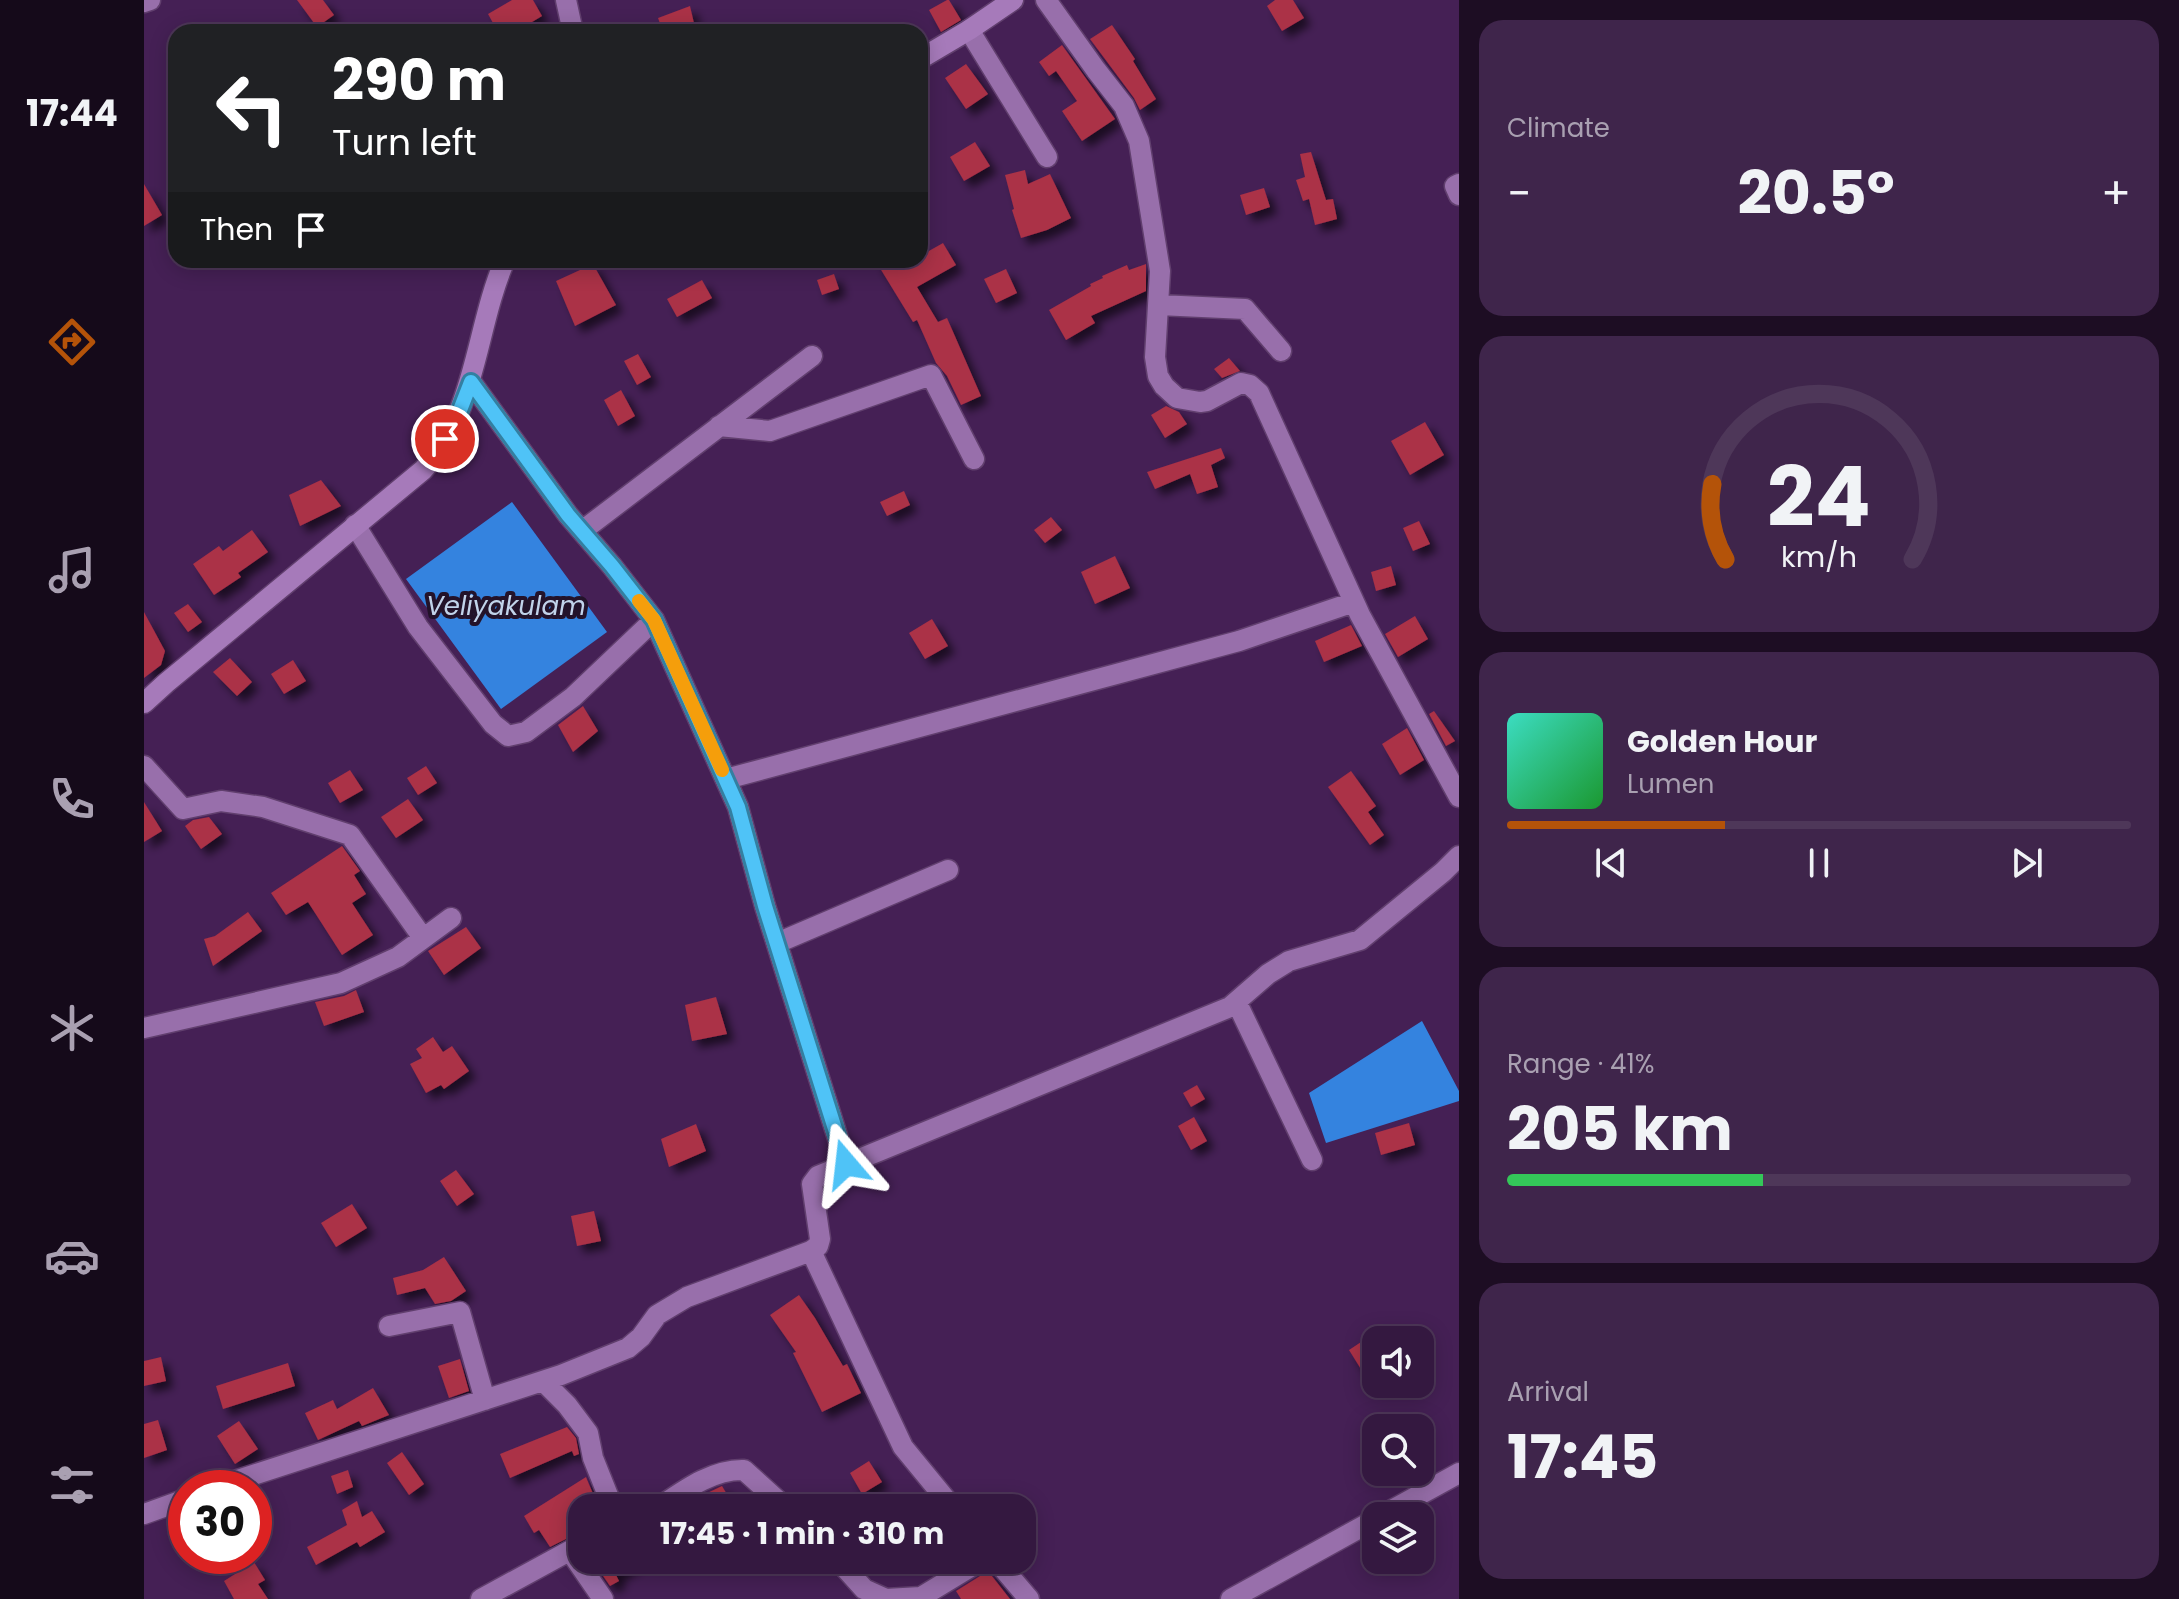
<!DOCTYPE html>
<html lang="en">
<head>
<meta charset="utf-8">
<style>
	:root { --surface:#341840; --page:#3f254b; --text:#f1f3f6; --muted:#a9a0b1; --line:#4e3759; --accent:#b45309 }
	body { margin:0; font-family:Poppins,sans-serif; background:var(--page); color:var(--text); height:100vh; display:flex; flex-direction:column; font-size:30px; white-space:nowrap }
	* { box-sizing:border-box; margin:0 }
	p { font-size:26px; color:var(--muted) }
	.icon { flex:none; width:44px; height:44px; fill:none; stroke:currentColor; stroke-width:2; stroke-linecap:round; stroke-linejoin:round }
	.map { position:relative; flex:1; overflow:hidden }
	.details { display:flex; flex-direction:column; gap:20px; padding:20px; background:#1d0d23; width:720px }
	.details>* { flex:none }
	.hud { position:absolute; left:24px; top:24px; width:760px; height:244px; border-radius:24px; box-shadow:0 4px 20px #0003,0 0 0 2px var(--line); background:#202124; color:#fff; overflow:hidden }
	.buttons { position:absolute; left:1218px; top:1326px; display:grid; gap:16px }
	.buttons a { display:grid; place-items:center; width:72px; height:72px; border-radius:16px; background:var(--surface); box-shadow:0 4px 20px #0003,0 0 0 2px var(--line); font-size:40px }
	.speed { position:absolute; left:24px; top:1470px; display:flex; gap:16px; font-size:40px; font-weight:700; text-align:center }
	.speed>* { display:grid; place-content:center; width:104px; height:104px; border-radius:50%; background:var(--surface); box-shadow:0 4px 20px #0003,0 0 0 2px var(--line); line-height:1 }
	.speed .limit { border:12px solid #d22; background:#fff; color:#111 }
	.pin { position:absolute; display:grid; place-items:center; width:68px; height:68px; color:#fff; margin:-34px; border:4px solid #fff; border-radius:50%; box-shadow:0 2px 8px #0007 }
	.me { position:absolute; width:88px; margin:-44px; rotate:343deg; stroke-linejoin:round; filter:drop-shadow(0 0 6px #0008) }
	.turn { display:flex; align-items:center; gap:28px; height:168px; padding:0 32px; font-size:36px }
	.turn .icon { width:104px; height:104px; stroke-width:2.5 }
	.turn b { display:block; font-size:56px; line-height:68px }
	.then { display:flex; align-items:center; height:76px; padding:0 32px; background:#0003; gap:16px; font-size:30px }
	.big { font-size:60px; font-weight:700; line-height:1.1 }
	.details .widget { flex:1; display:flex; flex-direction:column; justify-content:center; gap:12px; min-width:0; padding:0 28px; border-radius:24px; background:var(--page) }
	.details .dial { align-items:center; gap:0 }
	.dial svg { height:208px; overflow:visible; fill:none; stroke:var(--line); stroke-width:7; stroke-linecap:round; text-anchor:middle }
	.dial text { fill:var(--text); stroke:none }
	.song { display:flex; align-items:center; gap:24px }
	.cover { width:96px; height:96px; border-radius:12px; background:linear-gradient(135deg,hsl(170 70% 55%),hsl(130 70% 35%)) }
	.played { height:8px; border-radius:4px; background:linear-gradient(90deg,var(--accent) 35%,var(--line) 35%) }
	.keys { display:flex; justify-content:space-around; direction:ltr }
	.heat { display:flex; justify-content:space-between; align-items:center; font-size:44px; direction:ltr }
	.charge { height:12px; border-radius:6px; background:linear-gradient(90deg,#34c759 41%,var(--line) 0) }
	.trip { position:absolute; left:424px; top:1494px; width:468px; height:80px; border-radius:24px; background:var(--surface); box-shadow:0 4px 20px #0003,0 0 0 2px var(--line); font-weight:700; line-height:80px; text-align:center }
	main { display:flex; flex:1; min-height:0 }
	.tab-bar { display:flex; flex-direction:column; width:144px; justify-content:space-around; align-items:center; background:#150a1a; color:var(--muted) }
	.tab-bar .icon { width:56px; height:56px }
	.tab-bar .active { color:var(--accent) }
	.tab-bar b { font-size:36px; color:var(--text) }
	.map>svg:first-child { display:block }
	.water { fill:#3483df }
	.building { fill:#ab3046; filter:url(#shadow) }
	.lines { fill:none; stroke-linecap:round; stroke-linejoin:round }
	.street-casing { stroke:#613f6e; stroke-width:23 }
	.secondary-casing { stroke:#613f6e; stroke-width:23 }
	.street { stroke:#986fab; stroke-width:20 }
	.secondary { stroke:#a67aba; stroke-width:20 }
	.route-casing { stroke:#337fa1; stroke-width:20 }
	.route { stroke:#4fc3f7; stroke-width:14 }
	.slow { stroke:#f59e0b; stroke-width:14 }
	.labels { text-anchor:middle; stroke-width:8; stroke-linejoin:round; paint-order:stroke }
	.water-label { font-size:26px; font-style:italic; fill:#c1d3ea; stroke:#23132a }
</style>
</head>
<body>
<main>
<nav class="tab-bar">
<b>17:44</b>
<svg class="icon active" aria-label="directions" viewBox="0 0 24 24"><path d="M12 3l9 9-9 9-9-9zM9 14v-3h6M13 9l2 2-2 2"/></svg>
<svg class="icon" aria-label="music" viewBox="0 0 24 24"><path d="M9 18V5l10-2v13"/><circle cx="6" cy="18" r="3"/><circle cx="16" cy="16" r="3"/></svg>
<svg class="icon" aria-label="phone" viewBox="0 0 24 24"><path d="M5 4h4l2 5-3 2q2 4 5 5l2-3 5 2v4C11 20 4 13 5 4z"/></svg>
<svg class="icon" aria-label="climate" viewBox="0 0 24 24"><path d="M12 3v18M4 7l16 10M4 17L20 7"/></svg>
<svg class="icon" aria-label="car" viewBox="0 0 24 24"><path d="M5 17H2v-5l4-1 3-4h7l3 4 3 1v5h-3M9 17h6M6 11h13"/><circle cx="7" cy="17" r="2"/><circle cx="17" cy="17" r="2"/></svg>
<svg class="icon" aria-label="filters" viewBox="0 0 24 24"><path d="M4 7h16M4 17h16"/><circle cx="9" cy="7" r="2"/><circle cx="15" cy="17" r="2"/></svg>
</nav>
<div class="map">
<svg width="1315" height="1599" viewBox="0 0 1315 1599">
	<defs>
		<filter id="shadow"><feDropShadow dx="7" dy="7" stdDeviation="4" flood-color="#0009"/></filter>
	</defs>
	<rect width="100%" height="100%" fill="#452055"/>
	<path class="water" d="M 368,502 L 463,632 L 357,709 L 262,579 Z
		M 1278,1021 L 1315,1091 L 1315,1101 L 1182,1143 L 1165,1093 Z"/>
	<path class="building" d="M 153,0 L 179,0 L 190,15 L 173,27 Z
		M 368,0 L 389,0 L 398,16 L 383,25 L 387,32 L 354,32 L 344,14 Z
		M 803,0 L 805,0 L 817,20 L 797,32 L 785,10 Z
		M 1131,0 L 1149,0 L 1160,18 L 1138,31 L 1123,6 Z
		M 546,6 L 552,32 L 519,32 L 514,18 Z
		M 968,25 L 991,59 L 989,61 L 1012,99 L 996,110 L 990,98 L 946,39 Z
		M 918,45 L 971,119 L 938,141 L 918,111 L 933,101 L 912,71 L 905,76 L 895,62 Z
		M 822,64 L 844,94 L 822,109 L 801,78 Z
		M 831,142 L 846,166 L 820,181 L 806,157 Z
		M 1167,152 L 1182,200 L 1189,199 L 1193,219 L 1171,225 L 1165,199 L 1159,201 L 1152,180 L 1161,177 L 1156,154 Z
		M 881,170 L 884,184 L 906,174 L 927,218 L 903,230 L 877,238 L 868,210 L 870,209 L 861,175 Z
		M 0,184 L 18,215 L 0,226 Z
		M 1120,188 L 1126,207 L 1102,215 L 1096,195 Z
		M 799,243 L 812,265 L 773,287 L 794,322 L 803,318 L 837,396 L 817,405 L 803,376 L 792,363 L 773,320 L 769,322 L 731,260 L 776,260 L 776,256 Z
		M 449,264 L 472,305 L 431,326 L 412,281 Z
		M 1002,264 L 1002,291 L 947,316 L 951,323 L 922,340 L 905,310 L 947,286 L 946,284 L 959,278 L 958,276 L 983,265 L 985,270 Z
		M 862,269 L 873,293 L 852,303 L 840,279 Z
		M 690,274 L 695,289 L 678,295 L 673,280 Z
		M 558,280 L 568,298 L 533,317 L 523,299 Z
		M 494,354 L 507,377 L 493,385 L 480,361 Z
		M 1085,358 L 1096,371 L 1078,378 L 1070,369 Z
		M 477,390 L 491,416 L 474,426 L 460,400 Z
		M 1022,406 L 1035,412 L 1043,424 L 1021,438 L 1007,415 Z
		M 1281,422 L 1300,455 L 1266,475 L 1247,441 Z
		M 1077,448 L 1081,458 L 1067,465 L 1074,487 L 1053,494 L 1046,474 L 1011,489 L 1003,472 Z
		M 177,480 L 197,506 L 156,526 L 145,495 Z
		M 760,491 L 766,505 L 743,516 L 736,502 Z
		M 907,517 L 918,530 L 901,543 L 890,530 Z
		M 1275,521 L 1286,544 L 1269,551 L 1259,528 Z
		M 108,530 L 124,552 L 94,573 L 97,577 L 70,595 L 49,564 L 75,546 L 79,551 Z
		M 971,556 L 986,588 L 951,604 L 937,572 Z
		M 1247,566 L 1252,585 L 1232,591 L 1227,572 Z
		M 44,604 L 58,622 L 44,632 L 30,613 Z
		M 0,612 L 21,651 L 17,665 L 0,678 Z
		M 1271,616 L 1284,639 L 1254,657 L 1241,634 Z
		M 788,619 L 804,646 L 781,659 L 765,633 Z
		M 1207,625 L 1218,646 L 1180,662 L 1171,641 Z
		M 86,658 L 108,682 L 93,696 L 69,672 Z
		M 149,660 L 162,681 L 140,694 L 127,674 Z
		M 439,706 L 454,731 L 429,752 L 414,725 Z
		M 1290,711 L 1311,741 L 1302,746 L 1285,714 Z
		M 1263,728 L 1280,760 L 1256,775 L 1238,744 Z
		M 282,766 L 293,783 L 274,795 L 263,778 Z
		M 206,770 L 219,790 L 196,803 L 184,783 Z
		M 1207,771 L 1232,806 L 1224,812 L 1240,835 L 1226,845 L 1184,787 Z
		M 264,799 L 279,820 L 252,838 L 237,817 Z
		M 0,802 L 18,831 L 0,842 Z
		M 65,817 L 78,834 L 57,849 L 41,826 L 49,820 Z
		M 198,846 L 216,871 L 210,875 L 222,894 L 208,903 L 229,935 L 198,955 L 164,902 L 142,915 L 127,893 Z
		M 104,912 L 118,931 L 69,966 L 60,939 L 71,936 Z
		M 322,927 L 337,948 L 300,975 L 284,951 Z
		M 212,990 L 220,1012 L 180,1026 L 171,1002 L 200,996 Z
		M 572,997 L 583,1034 L 548,1041 L 541,1005 Z
		M 289,1037 L 299,1052 L 308,1046 L 325,1071 L 300,1089 L 297,1085 L 282,1093 L 266,1064 L 278,1058 L 272,1049 Z
		M 1053,1085 L 1061,1099 L 1047,1107 L 1039,1093 Z
		M 1050,1117 L 1063,1141 L 1047,1150 L 1034,1126 Z
		M 1265,1123 L 1271,1145 L 1237,1155 L 1231,1133 Z
		M 552,1124 L 562,1151 L 525,1167 L 517,1139 Z
		M 312,1170 L 330,1194 L 313,1206 L 296,1181 Z
		M 208,1204 L 223,1228 L 192,1247 L 177,1223 Z
		M 450,1211 L 457,1241 L 433,1246 L 427,1216 Z
		M 300,1257 L 322,1291 L 307,1301 L 291,1304 L 281,1288 L 253,1295 L 249,1278 L 279,1270 Z
		M 655,1295 L 671,1318 L 699,1366 L 703,1364 L 717,1393 L 678,1412 L 649,1353 L 652,1352 L 626,1315 Z
		M 1226,1336 L 1232,1346 L 1232,1367 L 1220,1374 L 1205,1350 Z
		M 17,1357 L 22,1381 L 0,1386 L 0,1361 Z
		M 316,1359 L 325,1391 L 305,1398 L 294,1366 Z
		M 144,1363 L 151,1386 L 79,1409 L 72,1386 Z
		M 229,1388 L 245,1415 L 218,1426 L 215,1421 L 174,1440 L 161,1413 L 189,1400 L 193,1409 Z
		M 14,1420 L 23,1450 L 0,1458 L 0,1424 Z
		M 95,1421 L 114,1449 L 91,1464 L 73,1436 Z
		M 423,1427 L 432,1438 L 435,1454 L 430,1456 L 428,1451 L 366,1478 L 356,1454 Z
		M 258,1452 L 280,1484 L 265,1495 L 243,1463 Z
		M 725,1461 L 738,1482 L 718,1494 L 706,1473 Z
		M 204,1470 L 209,1487 L 193,1494 L 187,1476 Z
		M 442,1477 L 455,1508 L 438,1508 L 438,1531 L 406,1547 L 395,1530 L 390,1533 L 380,1516 Z
		M 578,1486 L 584,1496 L 569,1506 L 561,1494 Z
		M 213,1501 L 218,1517 L 228,1511 L 241,1532 L 216,1547 L 213,1542 L 172,1565 L 163,1547 L 203,1525 L 198,1510 Z
		M 448,1560 L 495,1560 L 472,1575 L 475,1581 L 466,1586 Z
		M 110,1562 L 121,1580 L 114,1584 L 124,1599 L 90,1599 L 80,1581 Z
		M 844,1571 L 866,1599 L 817,1599 L 812,1591 Z"/>
	<g class="lines">
		<g class="street-casing">
			<path id="street" d="M 422,0 L 429,32
				M 902,0 L 952,70 L 980,106 L 995,141 L 1016,271 L 1011,357 L 1014,376 L 1020,386 L 1033,398 L 1056,402 L 1063,401 L 1097,383 L 1106,385 L 1115,393 L 1216,615 L 1315,797
				M 0,2 L 6,0
				M 825,30 L 903,157
				M 1315,184 L 1311,186 L 1315,195
				M 1015,305 L 1101,309 L 1137,351
				M 327,382 L 424,515 L 468,566 L 510,620 L 594,807 L 621,906 L 702,1164
				M 575,426 L 626,431 L 787,375 L 830,459
				M 211,525 L 274,627 L 349,724 L 364,736 L 382,732 L 429,697 L 510,620
				M 438,531 L 668,356
				M 0,766 L 39,809 L 77,801 L 119,807 L 206,835 L 279,938
				M 582,779 L 1095,641 L 1210,602
				M 633,943 L 804,870
				M 1093,1003 L 1168,1160
				M 0,1028 L 197,983 L 254,957 L 307,918
				M 667,1251 L 759,1447 L 809,1508
				M 245,1326 L 316,1312 L 341,1400
				M 399,1381 L 423,1405 L 444,1433 L 449,1458 L 469,1508
				M 69,1488 L 417,1375 L 484,1348 L 497,1337 L 513,1315 L 543,1297 L 667,1251 L 674,1246 L 676,1239 L 668,1184 L 674,1176 L 1086,1007 L 1124,974 L 1145,961 L 1216,940 L 1299,872 L 1315,856
				M 514,1508 C 539,1491 568,1469 600,1470 L 642,1508
				M 0,1514 L 42,1499
				M 1237,1516 L 1315,1473
				M 426,1551 L 459,1599
				M 694,1560 L 720,1589 L 742,1599 L 777,1597 L 838,1560
				M 852,1560 L 885,1599
				M 337,1599 L 438,1544
				M 1087,1599 L 1232,1519"/>
		</g>
		<g class="secondary-casing">
			<path id="secondary" d="M 776,59 L 825,30 L 869,0
				M 0,703 L 22,683 L 279,470 C 333,412 331,329 361,260"/>
		</g>
		<use href="#street" class="street"/>
		<use href="#secondary" class="secondary"/>
	</g>
	<g class="lines">
		<g class="route-casing">
			<path id="route" d="M 301,439 L 311,423 L 327,382 L 424,515 L 468,566 L 510,620 L 594,807 L 621,906 L 702,1164"/>
		</g>
		<use href="#route" class="route"/>
		<path class="slow" d="M 495,601 L 510,620 L 578,770"/>
	</g>
	<g class="labels">
		<g class="water-label">
			<text x="362" y="615">Veliyakulam</text>
		</g>
	</g>
</svg>
<div class="buttons">
<a><svg class="icon" aria-label="sound" viewBox="0 0 24 24"><path d="M4 9h4l5-4v14l-5-4H4zM17 9q2 3 0 6"/></svg></a>
<a><svg class="icon" aria-label="search" viewBox="0 0 24 24"><circle cx="10" cy="10" r="6"/><path d="M15 15l6 6"/></svg></a>
<a><svg class="icon" aria-label="layers" viewBox="0 0 24 24"><path d="M12 4l9 5-9 5-9-5zM3 14l9 5 9-5"/></svg></a>
</div>
<div class="speed"><div class="limit">30</div></div>
<div class="pin" style="left:301px;top:439px;background:#d93025"><svg class="icon" aria-label="arrive" viewBox="0 0 24 24"><path d="M6 21V4h12l-3 4 3 4H6"/></svg></div>
<svg class="me" style="left:702px;top:1164px" viewBox="-20 -20 40 40"><path d="M0-17L14 15 0 8-14 15z" fill="#4fc3f7" stroke="#fff" stroke-width="4"/></svg>
<div class="trip">17:45 · 1 min · 310 m</div>
<div class="hud">
<div class="turn"><svg class="icon" aria-label="left" viewBox="0 0 24 24"><path d="M17 20v-9H6M10 6l-5 5 5 5"/></svg><div><b>290 m</b>Turn left</div></div>
<div class="then">Then<svg class="icon" aria-label="arrive" viewBox="0 0 24 24"><path d="M6 21V4h12l-3 4 3 4H6"/></svg></div>
</div>
</div>
<section class="details">
<div class="widget"><p>Climate</p>
<div class="heat"><a>−</a><b class="big">20.5°</b><a>+</a></div>
</div>
<div class="widget dial"><svg viewBox="0 0 100 80">
<path d="M14 69A42 42 0 1 1 86 69"/>
<path d="M14 69A42 42 0 0 1 9 40" stroke="#b45309"/>
<text x="50" y="56" font-size="32" font-weight="700">24</text>
<text x="50" y="72" font-size="11">km/h</text>
</svg></div>
<div class="widget">
<div class="song"><i class="cover"></i><div><b>Golden Hour</b><p>Lumen</p></div></div>
<div class="played"></div>
<div class="keys"><svg class="icon" aria-label="previous" viewBox="0 0 24 24"><path d="M18 5L8 12l10 7zM5 5v14"/></svg><svg class="icon" aria-label="pause" viewBox="0 0 24 24"><path d="M8 5v14M16 5v14"/></svg><svg class="icon" aria-label="next" viewBox="0 0 24 24"><path d="M6 5l10 7-10 7zM19 5v14"/></svg></div>
</div>
<div class="widget"><p>Range · 41%</p><b class="big">205 km</b><div class="charge"></div></div>
<div class="widget"><p>Arrival</p><b class="big">17:45</b></div>
</section>
</main>
</body>
</html>
